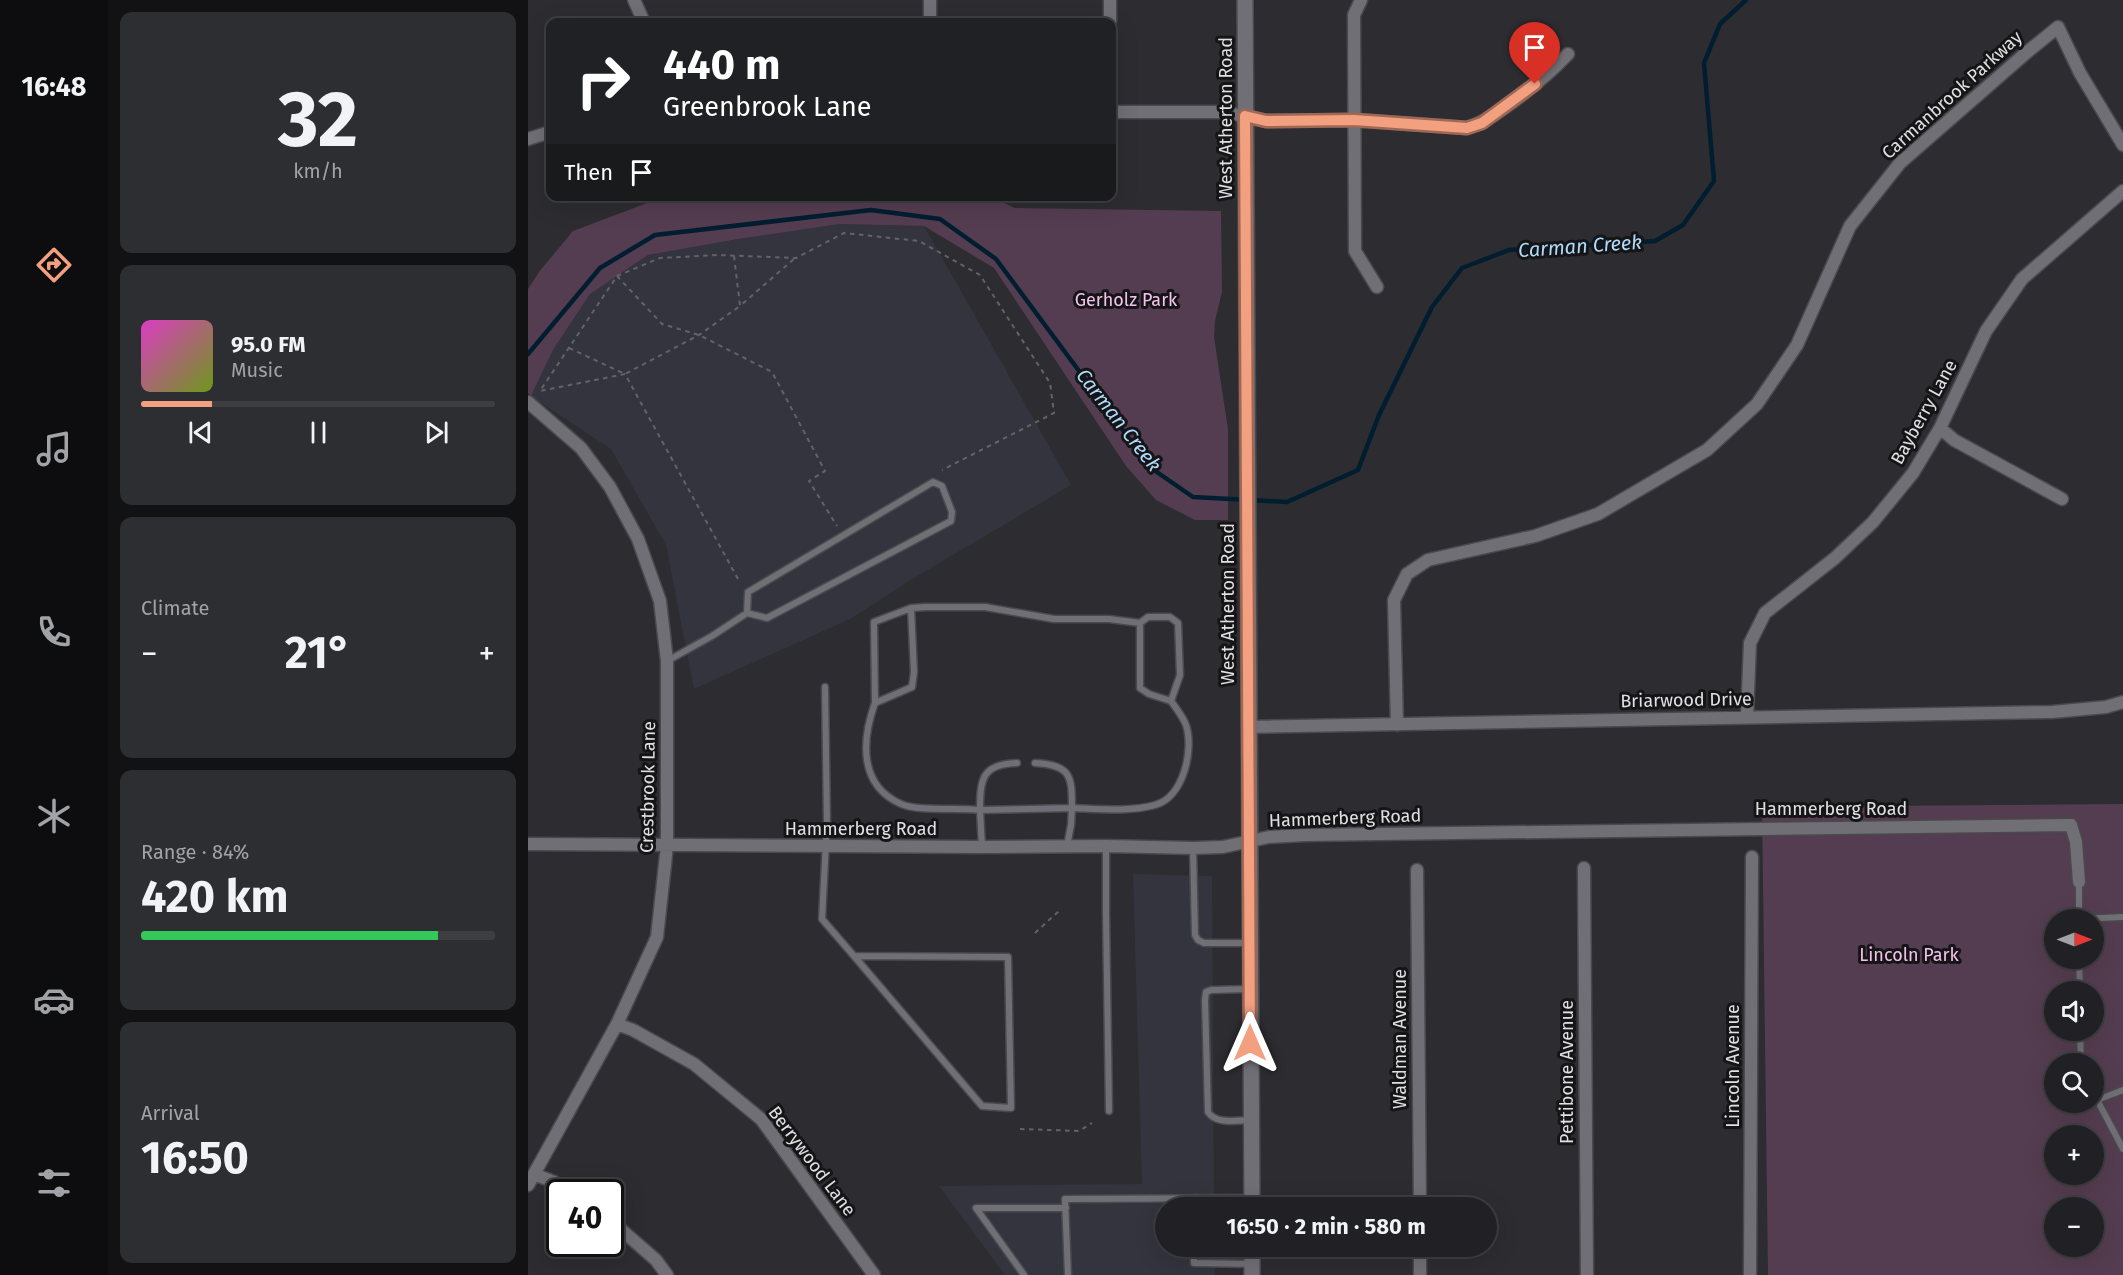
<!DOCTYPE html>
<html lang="en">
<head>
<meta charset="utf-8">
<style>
	:root { --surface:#212125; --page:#2d2e32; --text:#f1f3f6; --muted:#a2a3a7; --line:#3e3e42; --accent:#f3a081 }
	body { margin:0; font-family:"Fira Sans",sans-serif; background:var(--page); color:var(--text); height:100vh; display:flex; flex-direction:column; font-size:22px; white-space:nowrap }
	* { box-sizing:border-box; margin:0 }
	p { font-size:20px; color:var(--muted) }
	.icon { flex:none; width:33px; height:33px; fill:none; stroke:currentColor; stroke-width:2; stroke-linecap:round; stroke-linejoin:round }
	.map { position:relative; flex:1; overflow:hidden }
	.panel { display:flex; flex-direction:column; gap:12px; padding:12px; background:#121214; width:420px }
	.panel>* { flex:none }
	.hud { position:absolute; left:18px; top:18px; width:570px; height:183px; border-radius:12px; box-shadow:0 6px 24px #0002,0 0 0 2px var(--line); background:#202124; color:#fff; overflow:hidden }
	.needle { width:39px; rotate:90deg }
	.buttons { position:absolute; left:1516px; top:909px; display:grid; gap:12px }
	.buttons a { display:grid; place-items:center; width:60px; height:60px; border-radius:50%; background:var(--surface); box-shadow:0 6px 24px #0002,0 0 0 2px var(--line); font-size:30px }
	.speed { position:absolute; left:18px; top:1179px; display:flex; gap:12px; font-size:30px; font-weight:700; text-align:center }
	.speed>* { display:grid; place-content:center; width:78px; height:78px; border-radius:50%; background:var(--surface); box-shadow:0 6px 24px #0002,0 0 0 2px var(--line); line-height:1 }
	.speed .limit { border:3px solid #111; border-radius:9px; background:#fff; color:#111 }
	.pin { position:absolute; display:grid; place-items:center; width:51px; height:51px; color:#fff; margin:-62px -26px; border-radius:50% 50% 50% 0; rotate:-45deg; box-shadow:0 0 6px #0007 }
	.pin .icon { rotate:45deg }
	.me { position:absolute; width:66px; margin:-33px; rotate:0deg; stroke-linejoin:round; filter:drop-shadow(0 0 4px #0008) }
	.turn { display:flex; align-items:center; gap:21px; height:126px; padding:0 18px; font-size:27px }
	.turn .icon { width:78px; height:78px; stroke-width:2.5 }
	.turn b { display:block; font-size:42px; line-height:51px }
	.then { display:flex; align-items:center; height:57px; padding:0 18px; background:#0003; gap:12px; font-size:22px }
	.big { font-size:45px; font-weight:700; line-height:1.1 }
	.panel .card { flex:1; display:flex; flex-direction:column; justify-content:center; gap:9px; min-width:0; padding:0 21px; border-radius:12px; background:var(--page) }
	.panel .dial { align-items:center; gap:0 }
	.dial b { font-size:78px; line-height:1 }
	.song { display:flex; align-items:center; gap:18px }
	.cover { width:72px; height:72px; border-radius:9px; background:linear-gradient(135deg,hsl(310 70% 55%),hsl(80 70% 35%)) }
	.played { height:6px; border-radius:3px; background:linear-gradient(90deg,var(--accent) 20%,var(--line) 20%) }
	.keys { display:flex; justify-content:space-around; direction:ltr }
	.heat { display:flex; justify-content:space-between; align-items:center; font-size:33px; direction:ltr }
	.charge { height:9px; border-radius:4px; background:linear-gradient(90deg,#34c759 84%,var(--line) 0) }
	.trip { position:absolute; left:627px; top:1197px; width:342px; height:60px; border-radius:30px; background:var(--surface); box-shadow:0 6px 24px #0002,0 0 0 2px var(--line); font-weight:700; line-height:60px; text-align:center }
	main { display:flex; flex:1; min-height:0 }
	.tab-bar { display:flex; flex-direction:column; width:108px; justify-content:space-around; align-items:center; background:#0d0d0f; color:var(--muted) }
	.tab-bar .icon { width:42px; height:42px }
	.tab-bar .on { color:var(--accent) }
	.tab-bar b { font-size:27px; color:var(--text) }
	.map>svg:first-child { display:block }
	.built { fill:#34343f }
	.green { fill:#543d50; fill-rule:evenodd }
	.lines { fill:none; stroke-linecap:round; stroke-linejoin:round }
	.stream { stroke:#011e31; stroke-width:4.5 }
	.service-casing { stroke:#4a494e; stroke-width:9 }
	.minor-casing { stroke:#4a494e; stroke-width:15 }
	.tertiary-casing { stroke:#4a494e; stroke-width:18 }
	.path { stroke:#636367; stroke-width:2; stroke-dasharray:4.5 4.5; stroke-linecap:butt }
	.service { stroke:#6f6f75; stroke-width:6 }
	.minor { stroke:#6f6f75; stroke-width:12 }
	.tertiary { stroke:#6f6f75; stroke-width:15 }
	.route-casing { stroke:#9e6854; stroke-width:15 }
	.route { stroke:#f3a081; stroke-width:10 }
	.labels { text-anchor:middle; stroke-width:6; stroke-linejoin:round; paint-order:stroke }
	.street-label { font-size:18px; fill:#e0e0e4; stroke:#151517 }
	.park-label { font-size:18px; fill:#f5c1ec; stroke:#151517 }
	.water-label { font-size:20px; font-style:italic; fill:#afdafb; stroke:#151517 }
</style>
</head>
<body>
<main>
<nav class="tab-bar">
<b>16:48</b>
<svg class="icon on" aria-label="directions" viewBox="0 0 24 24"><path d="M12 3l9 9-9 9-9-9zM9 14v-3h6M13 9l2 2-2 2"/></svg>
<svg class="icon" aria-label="music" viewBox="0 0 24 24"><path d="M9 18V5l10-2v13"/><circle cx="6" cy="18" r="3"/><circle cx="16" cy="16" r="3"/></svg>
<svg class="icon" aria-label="phone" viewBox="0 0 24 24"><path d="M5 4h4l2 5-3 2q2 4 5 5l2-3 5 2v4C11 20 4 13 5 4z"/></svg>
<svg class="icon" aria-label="climate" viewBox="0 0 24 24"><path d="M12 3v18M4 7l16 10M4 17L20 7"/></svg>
<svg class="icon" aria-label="car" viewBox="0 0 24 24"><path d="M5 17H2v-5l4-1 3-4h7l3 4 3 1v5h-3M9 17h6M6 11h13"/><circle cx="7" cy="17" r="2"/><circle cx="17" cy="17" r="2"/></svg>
<svg class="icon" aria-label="filters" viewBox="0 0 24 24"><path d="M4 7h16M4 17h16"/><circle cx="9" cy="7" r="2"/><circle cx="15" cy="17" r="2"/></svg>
</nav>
<section class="panel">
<div class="card dial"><b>32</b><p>km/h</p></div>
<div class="card">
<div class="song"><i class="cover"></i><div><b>95.0 FM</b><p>Music</p></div></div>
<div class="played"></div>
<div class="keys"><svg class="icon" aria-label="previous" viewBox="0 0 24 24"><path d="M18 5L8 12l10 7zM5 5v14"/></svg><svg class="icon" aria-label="pause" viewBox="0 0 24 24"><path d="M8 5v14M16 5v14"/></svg><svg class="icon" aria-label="next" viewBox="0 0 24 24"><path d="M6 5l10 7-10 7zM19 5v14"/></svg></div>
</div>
<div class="card"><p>Climate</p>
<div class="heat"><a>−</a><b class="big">21°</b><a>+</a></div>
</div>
<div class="card"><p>Range · 84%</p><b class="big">420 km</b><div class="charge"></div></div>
<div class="card"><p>Arrival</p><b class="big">16:50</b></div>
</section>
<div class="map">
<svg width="1595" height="1275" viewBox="0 0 1595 1275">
	<rect width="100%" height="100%" fill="#2c2c31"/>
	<path class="built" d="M 312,224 L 396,226 L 543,485 L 386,578 L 322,619 L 166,689 L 138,545 L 83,449 L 3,396 L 25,350 L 62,294 L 120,255 L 210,239 Z
		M 605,874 L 684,876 L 686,1207 L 638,1208 L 638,1246 L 687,1247 L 687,1275 L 477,1275 L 411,1186 L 614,1184 Z"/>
	<path class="green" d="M 463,197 L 487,208 L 693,211 L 694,292 L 687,321 L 686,337 L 700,429 L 700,520 L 667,520 L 628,500 L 598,466 L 466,268 L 396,226 L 312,224 L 210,239 L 120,255 L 62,294 L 25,350 L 3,396 L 0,393 L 0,289 L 11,272 L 45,231 L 119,203 L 164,197 Z
		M 1595,804 L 1595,1275 L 1240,1275 L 1234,807 ZM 1527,920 L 1566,920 L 1566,958 L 1527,958 ZM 1527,992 L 1566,992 L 1566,1030 L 1527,1030 ZM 1527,1064 L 1566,1064 L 1566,1102 L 1527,1102 ZM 1527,1136 L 1566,1136 L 1566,1174 L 1527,1174 ZM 1527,1208 L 1566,1208 L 1566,1246 L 1527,1246 Z"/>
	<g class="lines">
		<path class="stream" d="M 0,354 L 72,268 L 127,235 L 343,210 L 412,219 L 468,259 L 623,468 L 665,497 L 759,502 L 830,470 L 851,415 L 904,307 L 934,268 L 981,250 L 1127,241 L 1155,225 L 1186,181 L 1176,63 L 1192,24 L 1218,0"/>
		<g class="service-casing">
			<path id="service" d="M 383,608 L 398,607 L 457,607 L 526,619 L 581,619 L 612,623
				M 139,661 L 184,636 L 219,613 L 239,618 L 423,521 L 424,512 L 414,486 L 405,482 L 220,592 L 219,613
				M 297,687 L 299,822 L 294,919 L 326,956
				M 347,703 L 346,622 L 383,608 L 386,672 L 384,687 L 347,703 C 334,739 330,785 373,804 C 392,812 430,807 452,810 C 452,779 454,764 489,763
				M 539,846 L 543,825 L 544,808 C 571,809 601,812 627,805 C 656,797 666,749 658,725 C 655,717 648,708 643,701 L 621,694 L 612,688 L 612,623 L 620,617 L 642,617 L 650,623 L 652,675 L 643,701
				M 578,846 L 578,913 L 581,1111
				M 454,847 L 452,810 L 544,808 C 544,776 543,765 507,763
				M 665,848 L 667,935 L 670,940 L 676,943 L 721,943
				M 1551,882 L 1551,920
				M 1551,919 L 1595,917
				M 326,956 L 480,957 L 483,1108 L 454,1106 Z
				M 1551,958 L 1552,992
				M 721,989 L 683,990 L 678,992 L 677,1000 L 680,1112 C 688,1125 709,1120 723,1120
				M 1552,1030 L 1553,1064
				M 1566,1094 L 1595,1149
				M 1569,1100 L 1595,1090
				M 667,1208 L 667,1198
				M 666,1246 L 666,1263 L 724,1264
				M 496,1275 L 448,1208 L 538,1208
				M 540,1275 L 537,1199 L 723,1198"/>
		</g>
		<g class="minor-casing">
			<path id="minor" d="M 106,0 L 116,22
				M 402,0 L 402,22
				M 582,0 L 582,22
				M 833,0 L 826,15 L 827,251 L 849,287
				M 584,112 L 697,112 L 738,121 L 826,120 L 939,128 C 968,119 1018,77 1040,54
				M 0,139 L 22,132
				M 0,402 L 53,448 L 82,487 L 110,539 L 132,601 L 139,661 L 139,846 L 129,937 L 89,1024 L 0,1185
				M 1412,428 L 1426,440 L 1534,499
				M 1219,717 L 1222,643 L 1237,613 L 1307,558 L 1345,522 L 1385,473 L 1412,428 L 1458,331 L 1494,279 L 1595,191
				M 869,725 L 866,600 L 879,574 L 900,560 L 1007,536 L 1070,514 L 1179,450 L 1229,404 L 1269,345 L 1322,226 L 1372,163 L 1498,53 L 1530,27 L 1552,73 L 1595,145
				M 720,727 L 1524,712 L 1578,707 L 1595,702
				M 0,844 L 454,847 L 578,846 L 665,848 L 695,847 L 741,837 L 777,835 L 1543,825 L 1548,842 L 1551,882
				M 1056,868 L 1059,1275
				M 889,870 L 892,1208
				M 89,1024 L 105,1030 L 166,1064 L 233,1119 L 346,1275
				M 6,1174 L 26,1182 L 42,1192
				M 82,1220 L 128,1260 L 139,1275
				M 892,1246 L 892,1275
				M 1222,1275 L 1224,857"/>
		</g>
		<g class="tertiary-casing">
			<path id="tertiary" d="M 717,0 L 724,1208
				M 724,1246 L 724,1275"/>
		</g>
		<path class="path" d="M 206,256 L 212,306 L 267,258
			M 89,276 L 134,324 L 171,335 L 244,372 L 297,471 L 281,481 L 309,526
			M 41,348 L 97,374 L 171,335 L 212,306
			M 210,579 L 97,374 L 12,391 L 89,276 L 132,258 L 189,255 L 268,258 L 316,233 L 391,241 L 452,275 L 522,383 L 526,413 L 414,470
			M 507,933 L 532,910
			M 492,1129 L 551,1131 L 564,1123"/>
		<use href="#service" class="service"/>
		<use href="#minor" class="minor"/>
		<use href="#tertiary" class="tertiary"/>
	</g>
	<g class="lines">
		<g class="route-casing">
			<path id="route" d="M 722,1043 L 717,116 L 738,121 L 826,120 L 939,128 L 954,123 L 1007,84"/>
		</g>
		<use href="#route" class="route"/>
	</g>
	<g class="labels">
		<g class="street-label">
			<text transform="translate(1424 95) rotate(-42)" y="6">Carmanbrook Parkway</text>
			<text transform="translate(698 118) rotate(-90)" y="6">West Atherton Road</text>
			<text transform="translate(1396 412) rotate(-61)" y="6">Bayberry Lane</text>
			<text transform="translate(700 604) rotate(-90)" y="6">West Atherton Road</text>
			<text transform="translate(1158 700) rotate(-1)" y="6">Briarwood Drive</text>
			<text transform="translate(120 787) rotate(-89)" y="6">Crestbrook Lane</text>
			<text x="1303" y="815">Hammerberg Road</text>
			<text transform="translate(817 818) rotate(-2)" y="6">Hammerberg Road</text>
			<text x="333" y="835">Hammerberg Road</text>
			<text transform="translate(872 1039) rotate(-90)" y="6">Waldman Avenue</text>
			<text transform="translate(1205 1066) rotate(-90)" y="6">Lincoln Avenue</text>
			<text transform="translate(1039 1072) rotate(-90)" y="6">Pettibone Avenue</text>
			<text transform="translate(284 1161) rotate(53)" y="6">Berrywood Lane</text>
		</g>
		<g class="park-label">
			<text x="598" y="306">Gerholz Park</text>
			<text x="1381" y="961">Lincoln Park</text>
		</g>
		<g class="water-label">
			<text transform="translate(1052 246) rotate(-4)" y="7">Carman Creek</text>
			<text transform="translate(591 420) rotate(52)" y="7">Carman Creek</text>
		</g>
	</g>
</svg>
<div class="buttons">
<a><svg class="needle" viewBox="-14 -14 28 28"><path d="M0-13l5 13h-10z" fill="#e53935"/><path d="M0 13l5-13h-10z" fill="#a2a3a7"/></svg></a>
<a><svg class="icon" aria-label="sound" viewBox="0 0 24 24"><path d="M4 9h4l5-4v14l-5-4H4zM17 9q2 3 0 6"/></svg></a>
<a><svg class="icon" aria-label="search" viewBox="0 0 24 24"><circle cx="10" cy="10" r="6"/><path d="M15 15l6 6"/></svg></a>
<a>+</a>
<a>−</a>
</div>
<div class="speed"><div class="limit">40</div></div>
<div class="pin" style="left:1007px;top:84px;background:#d93025"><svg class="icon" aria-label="arrive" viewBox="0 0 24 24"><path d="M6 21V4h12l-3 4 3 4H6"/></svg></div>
<svg class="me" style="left:722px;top:1043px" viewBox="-20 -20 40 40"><path d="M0-17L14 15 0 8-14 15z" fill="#f3a081" stroke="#fff" stroke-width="4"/></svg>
<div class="trip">16:50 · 2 min · 580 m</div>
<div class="hud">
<div class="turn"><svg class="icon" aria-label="right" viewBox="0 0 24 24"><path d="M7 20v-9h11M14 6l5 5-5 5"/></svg><div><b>440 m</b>Greenbrook Lane</div></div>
<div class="then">Then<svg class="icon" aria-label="arrive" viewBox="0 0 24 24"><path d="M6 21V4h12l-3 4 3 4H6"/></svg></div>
</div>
</div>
</main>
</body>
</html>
